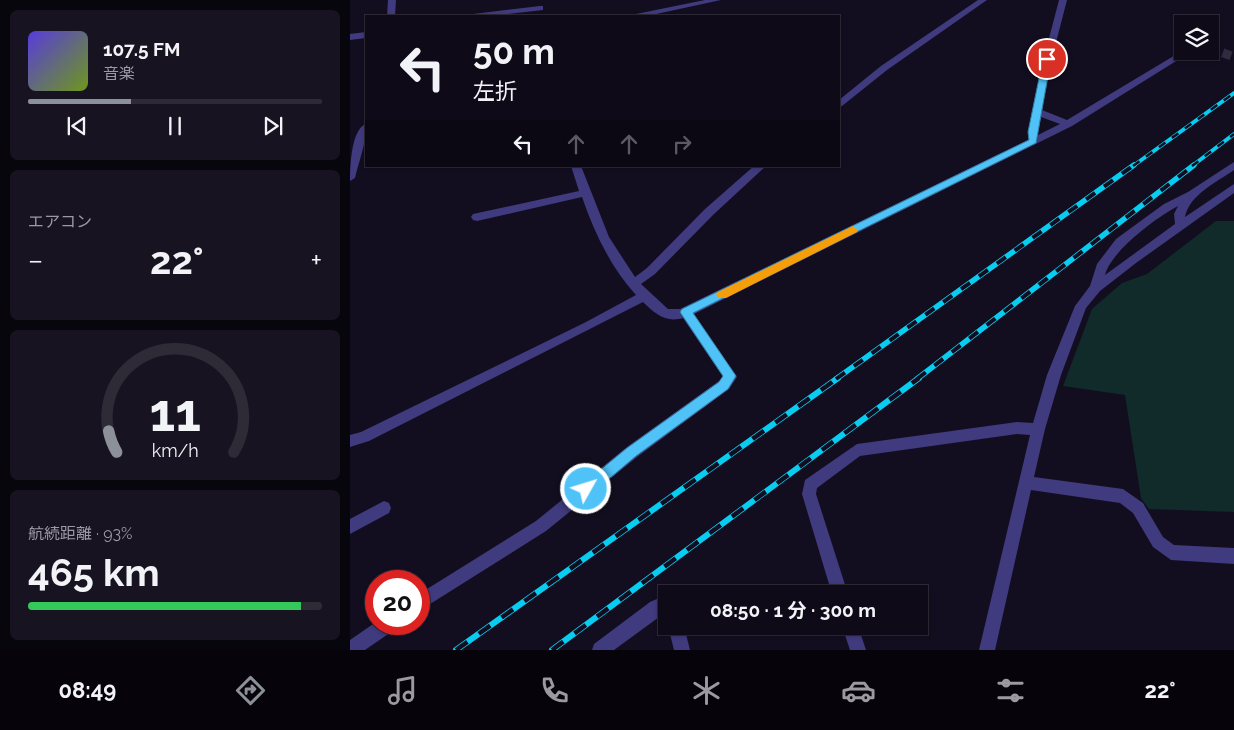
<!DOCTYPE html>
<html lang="ja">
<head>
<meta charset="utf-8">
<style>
	:root { --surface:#0e0a18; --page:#171321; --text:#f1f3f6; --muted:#9b9aa2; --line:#2e2b37; --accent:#8c9099 }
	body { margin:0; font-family:Raleway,"Noto Sans JP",sans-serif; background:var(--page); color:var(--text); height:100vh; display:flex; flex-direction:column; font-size:19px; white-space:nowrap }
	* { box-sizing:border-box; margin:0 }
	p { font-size:16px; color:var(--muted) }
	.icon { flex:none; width:28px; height:28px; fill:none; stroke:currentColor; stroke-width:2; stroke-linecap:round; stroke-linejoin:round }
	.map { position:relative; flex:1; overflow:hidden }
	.details { display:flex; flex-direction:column; gap:10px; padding:10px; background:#08060d; width:350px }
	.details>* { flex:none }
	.top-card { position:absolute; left:15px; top:15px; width:475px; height:152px; border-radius:0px; box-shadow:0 1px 4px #0004,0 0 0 1px var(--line); background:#0e0a18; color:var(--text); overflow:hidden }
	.fabs { position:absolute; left:824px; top:15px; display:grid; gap:10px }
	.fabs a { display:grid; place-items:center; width:45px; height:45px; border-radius:0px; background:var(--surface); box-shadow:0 1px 4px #0004,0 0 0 1px var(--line); font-size:25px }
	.speed { position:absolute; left:15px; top:570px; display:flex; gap:10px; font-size:25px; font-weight:700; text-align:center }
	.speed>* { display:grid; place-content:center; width:65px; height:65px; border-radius:50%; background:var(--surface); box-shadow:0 1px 4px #0004,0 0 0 1px var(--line); line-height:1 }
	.speed .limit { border:8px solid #d22; background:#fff; color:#111 }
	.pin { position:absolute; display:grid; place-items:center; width:42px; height:42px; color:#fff; margin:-21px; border:2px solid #fff; border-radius:50%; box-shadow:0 1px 5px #0007 }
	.me { position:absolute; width:55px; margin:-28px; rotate:51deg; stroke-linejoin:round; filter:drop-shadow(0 0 4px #0008) }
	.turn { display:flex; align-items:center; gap:18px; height:105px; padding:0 25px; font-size:22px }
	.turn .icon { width:65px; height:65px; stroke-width:2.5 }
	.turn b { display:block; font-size:35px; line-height:42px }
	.lanes { display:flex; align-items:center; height:48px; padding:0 25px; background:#0003; justify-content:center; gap:25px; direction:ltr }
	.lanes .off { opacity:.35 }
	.big { font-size:38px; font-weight:700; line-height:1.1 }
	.details .card { flex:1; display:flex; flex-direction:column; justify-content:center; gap:8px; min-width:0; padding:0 18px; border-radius:8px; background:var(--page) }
	.details .dial { align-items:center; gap:0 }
	.dial svg { height:130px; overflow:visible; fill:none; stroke:var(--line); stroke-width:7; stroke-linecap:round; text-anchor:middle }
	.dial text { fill:var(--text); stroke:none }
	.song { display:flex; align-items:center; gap:15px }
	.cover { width:60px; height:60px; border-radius:8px; background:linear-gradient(135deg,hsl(250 70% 55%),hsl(80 70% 35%)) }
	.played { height:5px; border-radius:2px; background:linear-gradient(90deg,var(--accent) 35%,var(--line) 35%) }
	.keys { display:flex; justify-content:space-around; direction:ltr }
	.heat { display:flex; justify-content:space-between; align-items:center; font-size:28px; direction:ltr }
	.charge { height:8px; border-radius:4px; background:linear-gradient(90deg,#34c759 93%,var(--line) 0) }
	.trip { position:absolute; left:308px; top:585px; width:270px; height:50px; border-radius:0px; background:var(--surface); box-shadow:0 1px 4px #0004,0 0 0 1px var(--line); font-weight:700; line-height:50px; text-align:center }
	.tab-bar { display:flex; height:80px; justify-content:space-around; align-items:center; background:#06040a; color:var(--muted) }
	.tab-bar .icon { width:35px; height:35px }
	.tab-bar .on { color:var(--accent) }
	.tab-bar b { font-size:22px; color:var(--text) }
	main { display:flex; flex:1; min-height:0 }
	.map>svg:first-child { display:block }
	.green { fill:#112a2a }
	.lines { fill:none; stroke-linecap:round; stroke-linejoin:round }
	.minor-tunnel { stroke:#2f2b41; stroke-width:9; stroke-dasharray:9 4.5; stroke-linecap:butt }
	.minor { fill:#403a7e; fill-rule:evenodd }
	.rail-far2-casing { stroke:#08ccf0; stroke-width:4 }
	.rail-far1-casing { stroke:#08ccf0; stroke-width:5.5 }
	.rail-casing { stroke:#08ccf0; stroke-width:6 }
	.rail-far2 { stroke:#120e20; stroke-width:2.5; stroke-dasharray:8; stroke-linecap:butt }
	.rail-far1 { stroke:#120e20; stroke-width:4; stroke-dasharray:11; stroke-linecap:butt }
	.rail { stroke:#120e20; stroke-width:4.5; stroke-dasharray:14; stroke-linecap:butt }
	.route { fill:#4fc3f7; stroke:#337fa1 }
	.slow { fill:#f59e0b }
</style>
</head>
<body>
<main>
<section class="details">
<div class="card">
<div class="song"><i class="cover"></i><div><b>107.5 FM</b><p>音楽</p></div></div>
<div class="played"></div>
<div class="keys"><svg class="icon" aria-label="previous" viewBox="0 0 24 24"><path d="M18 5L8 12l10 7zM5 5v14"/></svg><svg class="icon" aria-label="pause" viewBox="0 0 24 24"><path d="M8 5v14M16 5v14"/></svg><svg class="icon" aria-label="next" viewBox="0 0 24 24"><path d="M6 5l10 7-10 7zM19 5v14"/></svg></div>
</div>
<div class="card"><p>エアコン</p>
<div class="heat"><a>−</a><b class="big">22°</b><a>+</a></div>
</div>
<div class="card dial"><svg viewBox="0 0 100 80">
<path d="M14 69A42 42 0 1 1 86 69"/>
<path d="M14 69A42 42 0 0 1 9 56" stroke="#8c9099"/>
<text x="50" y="56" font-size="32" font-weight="700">11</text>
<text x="50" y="72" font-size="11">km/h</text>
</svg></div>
<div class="card"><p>航続距離 · 93%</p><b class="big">465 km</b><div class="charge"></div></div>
</section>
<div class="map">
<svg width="884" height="650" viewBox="0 0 884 650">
	<rect width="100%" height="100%" fill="#120e20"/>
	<path class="green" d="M 866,221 L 884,221 L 884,512 L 799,509 L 791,498 L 775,395 L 713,386 L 742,309 L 772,283 L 797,274 Z"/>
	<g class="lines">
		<path class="minor-tunnel" d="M 860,48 L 884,57"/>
		<path class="minor" d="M 38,0 L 46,0 L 45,16 L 37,16 Z
			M 355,0 L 371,0 L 297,16 L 282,16 L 286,14 Z
			M 628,0 L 637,0 L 537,70 L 492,106 L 489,107 L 489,100 L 531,66 Z
			M 709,0 L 717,0 L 702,58 L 692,110 L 717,120 L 832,51 L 839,53 L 722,126 L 344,314 L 387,377 L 379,389 L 287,457 L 196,531 L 69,611 L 69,594 L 186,521 L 277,447 L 369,381 L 373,377 L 333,318 C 316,323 305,314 293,302 L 19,441 L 0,447 L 0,435 L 11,432 L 236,322 L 286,295 C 261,268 244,232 232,197 L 127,221 L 123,220 L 121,217 L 123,214 L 229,191 L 221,166 L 231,166 L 259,237 L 285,277 L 297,268 L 355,209 L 404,166 L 416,166 L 363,215 L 305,274 L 291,284 L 318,309 L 330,309 L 678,140 L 691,69 ZM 691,117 L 710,124 L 688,135 Z
			M 190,6 L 193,6 L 193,10 L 142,16 L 119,16 L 123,14 Z
			M 16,32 L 16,38 L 0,40 L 0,34 Z
			M 16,124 C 17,142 9,160 5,178 L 0,181 C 0,168 1,129 16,124 Z
			M 884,162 L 884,170 C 867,182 839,195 835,217 L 884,184 L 884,193 L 786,263 L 750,291 L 736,308 L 711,375 L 695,429 L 684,477 L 773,489 L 793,503 L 813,537 L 824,545 L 884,548 L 884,564 L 821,560 L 803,547 L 783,513 L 770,503 L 681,490 L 645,650 L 629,650 L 680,435 L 667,434 L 510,456 L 467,488 L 466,494 L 498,594 L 482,594 L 452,494 L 455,480 L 507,444 L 667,422 L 683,423 L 697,375 L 725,306 L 740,286 L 747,264 L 766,239 L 814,204 L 838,192 ZM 828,206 L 824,214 L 825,224 L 755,275 C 761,251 807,217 828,206 Z
			M 34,501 L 39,503 L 41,508 L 39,513 L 0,534 L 0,519 Z
			M 316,595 L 316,612 L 264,650 L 242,650 L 244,644 L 300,602 Z
			M 26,622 L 26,624 L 46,624 L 44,630 L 15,650 L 0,650 L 0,640 Z
			M 318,626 L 334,626 L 340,650 L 324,650 Z
			M 492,626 L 508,626 L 516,650 L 500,650 Z"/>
		<g class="rail-far2-casing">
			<path id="rail-far2" d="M 783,166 L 884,93
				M 842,166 L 884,134"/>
		</g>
		<g class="rail-far1-casing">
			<path id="rail-far1" d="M 486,379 L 784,165
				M 567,379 L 844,165"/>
		</g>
		<g class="rail-casing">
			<path id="rail" d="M 106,650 L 488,378
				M 202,650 L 569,378"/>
		</g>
		<use href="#rail-far2" class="rail-far2"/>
		<use href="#rail-far1" class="rail-far1"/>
		<use href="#rail" class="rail"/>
	</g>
	<path class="route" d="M 697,56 L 701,59 L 686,143 L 343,313 L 384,373 L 386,376 L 378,389 L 286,456 L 241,494 L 236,495 L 232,494 L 230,489 L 232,485 L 277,448 L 369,382 L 373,376 L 332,315 L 330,312 L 332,309 L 679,140 L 678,132 L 693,59 Z"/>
	<path class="slow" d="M 503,226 L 508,230 L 507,232 L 376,298 L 368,298 L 366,295 L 368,292 Z"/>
</svg>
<div class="fabs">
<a><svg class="icon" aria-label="layers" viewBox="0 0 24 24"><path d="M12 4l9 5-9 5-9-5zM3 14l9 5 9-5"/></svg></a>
</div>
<div class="speed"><div class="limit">20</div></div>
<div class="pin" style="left:697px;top:59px;background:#d93025"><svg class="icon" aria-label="arrive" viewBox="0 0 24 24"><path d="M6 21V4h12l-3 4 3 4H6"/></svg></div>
<svg class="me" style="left:236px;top:489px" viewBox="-20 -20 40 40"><circle r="17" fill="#4fc3f7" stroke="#fff" stroke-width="3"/><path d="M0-11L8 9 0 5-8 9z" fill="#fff"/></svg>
<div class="trip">08:50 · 1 分 · 300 m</div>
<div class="top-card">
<div class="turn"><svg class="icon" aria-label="left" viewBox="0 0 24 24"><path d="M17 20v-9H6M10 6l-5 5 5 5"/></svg><div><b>50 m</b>左折</div></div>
<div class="lanes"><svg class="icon" aria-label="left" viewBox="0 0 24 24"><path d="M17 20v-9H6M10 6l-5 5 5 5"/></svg><svg class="icon off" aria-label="ahead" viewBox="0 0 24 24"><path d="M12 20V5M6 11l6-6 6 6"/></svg><svg class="icon off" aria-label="ahead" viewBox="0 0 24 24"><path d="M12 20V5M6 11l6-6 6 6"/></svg><svg class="icon off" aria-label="right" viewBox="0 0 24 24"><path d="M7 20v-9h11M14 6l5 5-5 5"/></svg></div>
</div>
</div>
</main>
<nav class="tab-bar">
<b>08:49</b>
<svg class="icon on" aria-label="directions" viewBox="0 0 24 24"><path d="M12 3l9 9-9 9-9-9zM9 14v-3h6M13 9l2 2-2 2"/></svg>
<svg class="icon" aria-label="music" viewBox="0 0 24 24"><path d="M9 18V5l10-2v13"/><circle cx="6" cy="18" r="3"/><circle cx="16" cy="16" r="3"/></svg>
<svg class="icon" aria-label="phone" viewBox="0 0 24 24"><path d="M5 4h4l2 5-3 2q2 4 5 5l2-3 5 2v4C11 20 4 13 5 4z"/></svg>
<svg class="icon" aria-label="climate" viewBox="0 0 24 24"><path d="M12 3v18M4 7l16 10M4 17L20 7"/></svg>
<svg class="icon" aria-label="car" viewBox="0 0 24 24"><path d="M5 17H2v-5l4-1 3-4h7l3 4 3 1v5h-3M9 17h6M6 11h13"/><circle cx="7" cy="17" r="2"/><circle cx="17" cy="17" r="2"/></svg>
<svg class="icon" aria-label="filters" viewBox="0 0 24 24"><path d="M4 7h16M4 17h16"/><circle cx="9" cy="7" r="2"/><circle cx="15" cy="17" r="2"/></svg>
<b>22°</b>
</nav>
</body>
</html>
